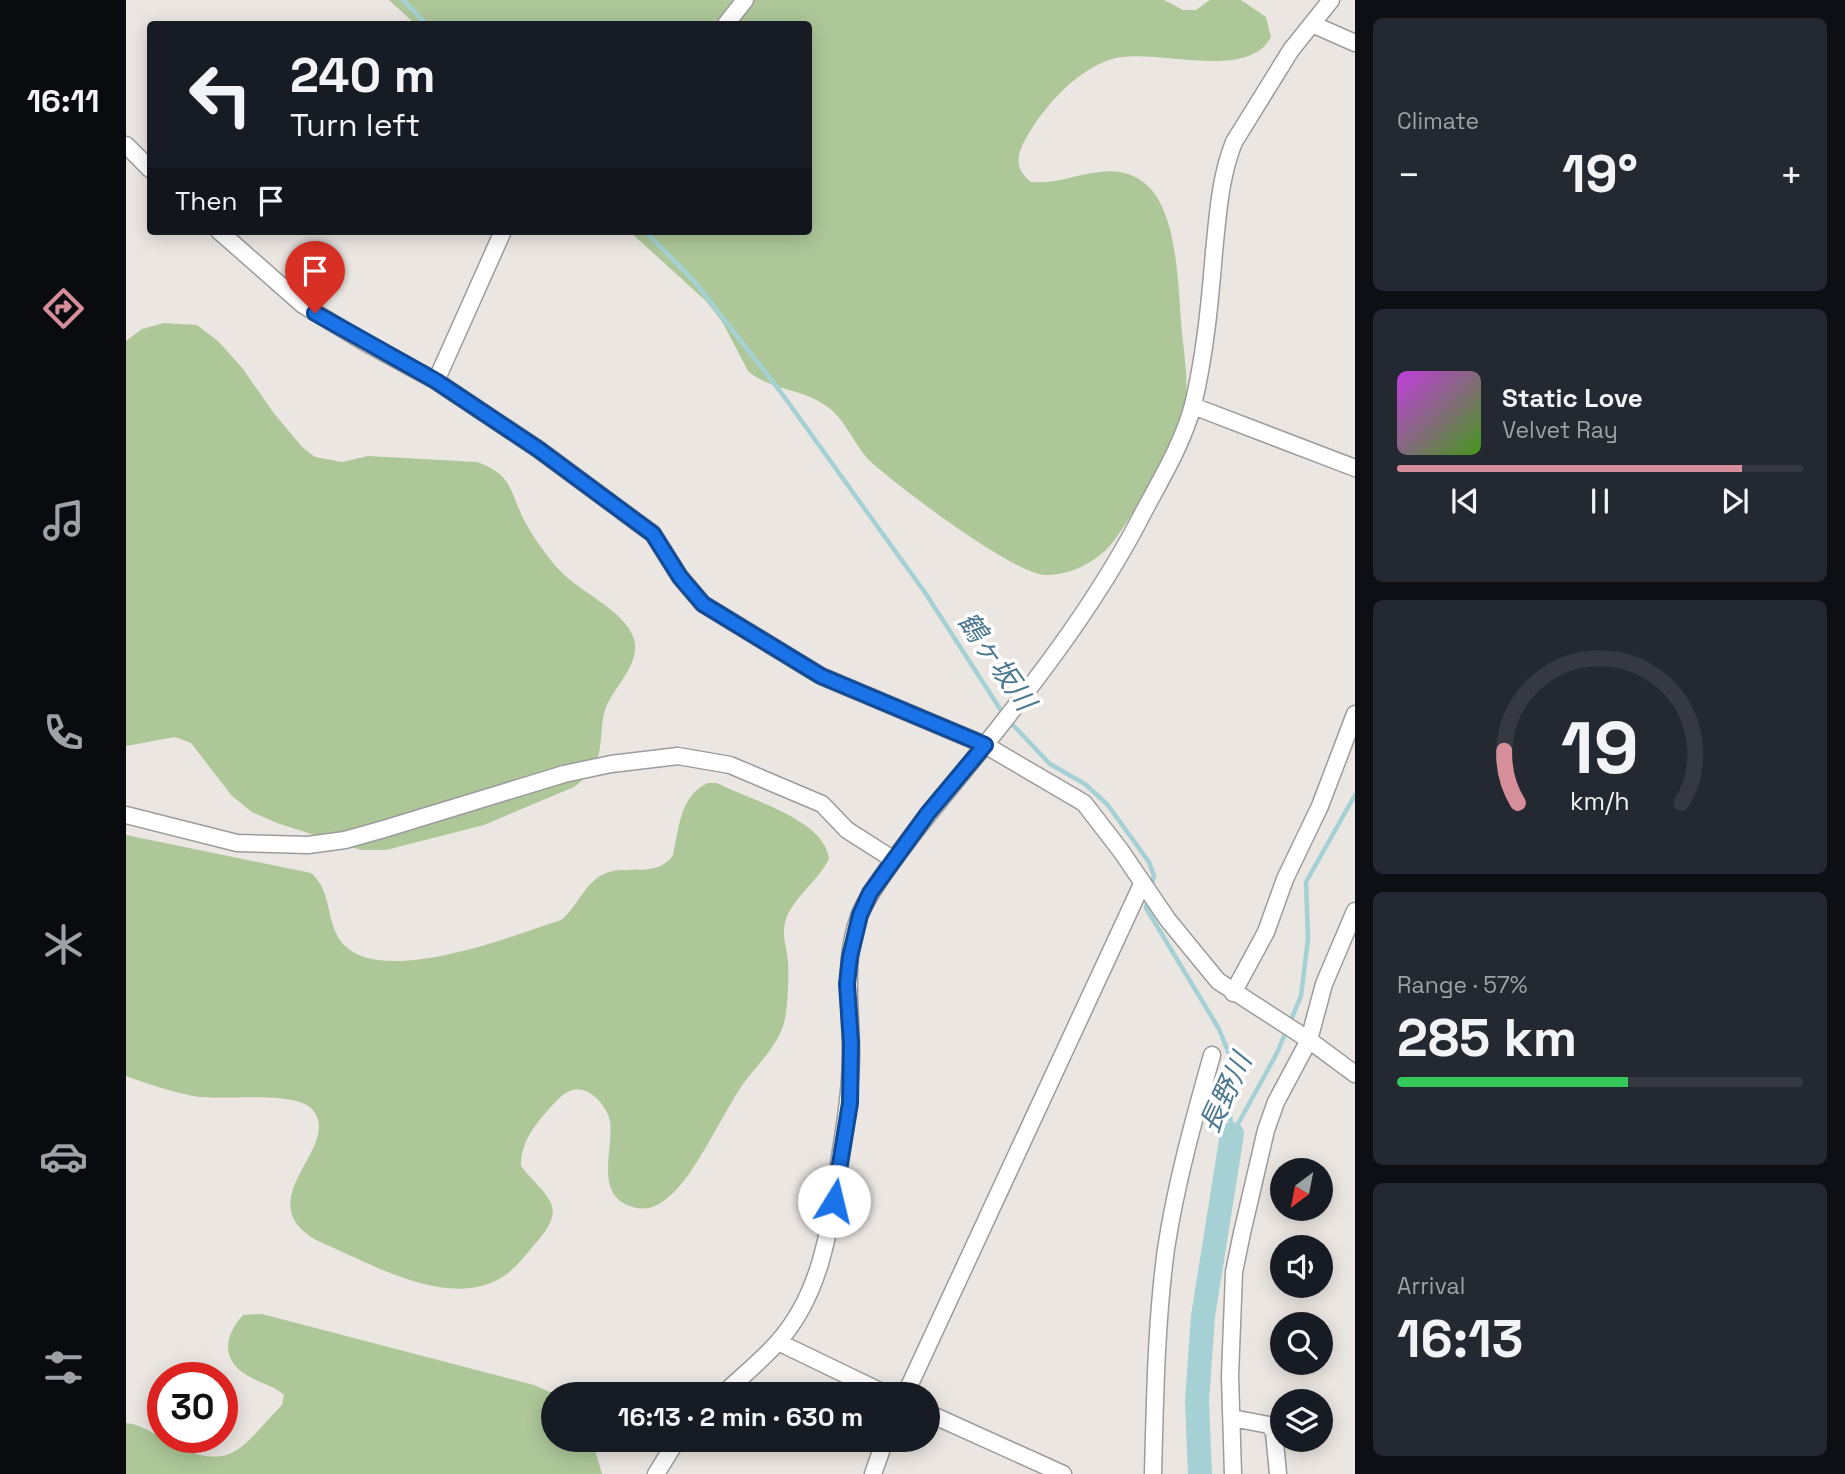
<!DOCTYPE html>
<html lang="en">
<head>
<meta charset="utf-8">
<style>
	:root { --surface:#171b24; --page:#242831; --text:#f1f3f6; --muted:#9ea1a6; --line:#363941; --accent:#d58e9a }
	body { margin:0; font-family:"Space Grotesk","Noto Sans JP",sans-serif; background:var(--page); color:var(--text); height:100vh; display:flex; flex-direction:column; font-size:26px; white-space:nowrap }
	* { box-sizing:border-box; margin:0 }
	p { font-size:23px; color:var(--muted) }
	.icon { flex:none; width:38px; height:38px; fill:none; stroke:currentColor; stroke-width:2; stroke-linecap:round; stroke-linejoin:round }
	.map { position:relative; flex:1; overflow:hidden }
	.side { display:flex; flex-direction:column; gap:18px; padding:18px; background:#0d0f14; width:490px }
	.side>* { flex:none }
	.hud { position:absolute; left:21px; top:21px; width:665px; height:214px; border-radius:7px; box-shadow:0 4px 18px #0003; background:#171b24; color:var(--text); overflow:hidden }
	.needle { width:46px; rotate:212deg }
	.buttons { position:absolute; left:1144px; top:1158px; display:grid; gap:14px }
	.buttons a { display:grid; place-items:center; width:63px; height:63px; border-radius:50%; background:var(--surface); box-shadow:0 4px 18px #0003; font-size:35px }
	.speed { position:absolute; left:21px; top:1362px; display:flex; gap:14px; font-size:35px; font-weight:700; text-align:center }
	.speed>* { display:grid; place-content:center; width:91px; height:91px; border-radius:50%; background:var(--surface); box-shadow:0 4px 18px #0003; line-height:1 }
	.speed .limit { border:10px solid #d22; background:#fff; color:#111 }
	.pin { position:absolute; display:grid; place-items:center; width:60px; height:60px; color:#fff; margin:-72px -30px; border-radius:50% 50% 50% 0; rotate:-45deg; box-shadow:0 0 7px #0007 }
	.pin .icon { rotate:45deg }
	.me { position:absolute; width:77px; margin:-38px; rotate:9deg; stroke-linejoin:round; filter:drop-shadow(0 0 5px #0008) }
	.turn { display:flex; align-items:center; gap:24px; height:147px; padding:0 28px; font-size:32px }
	.turn .icon { width:91px; height:91px; stroke-width:2.5 }
	.turn b { display:block; font-size:49px; line-height:60px }
	.then { display:flex; align-items:center; height:66px; padding:0 28px; background:#0003; gap:14px; font-size:26px }
	.big { font-size:52px; font-weight:700; line-height:1.1 }
	.side .tile { flex:1; display:flex; flex-direction:column; justify-content:center; gap:10px; min-width:0; padding:0 24px; border-radius:10px; background:var(--page) }
	.side .dial { align-items:center; gap:0 }
	.dial svg { height:182px; overflow:visible; fill:none; stroke:var(--line); stroke-width:7; stroke-linecap:round; text-anchor:middle }
	.dial text { fill:var(--text); stroke:none }
	.song { display:flex; align-items:center; gap:21px }
	.cover { width:84px; height:84px; border-radius:10px; background:linear-gradient(135deg,hsl(290 70% 55%),hsl(100 70% 35%)) }
	.played { height:7px; border-radius:4px; background:linear-gradient(90deg,var(--accent) 85%,var(--line) 85%) }
	.keys { display:flex; justify-content:space-around; direction:ltr }
	.heat { display:flex; justify-content:space-between; align-items:center; font-size:38px; direction:ltr }
	.charge { height:10px; border-radius:5px; background:linear-gradient(90deg,#34c759 57%,var(--line) 0) }
	.trip { position:absolute; left:415px; top:1382px; width:399px; height:70px; border-radius:35px; background:var(--surface); box-shadow:0 4px 18px #0003; font-weight:700; line-height:70px; text-align:center }
	main { display:flex; flex:1; min-height:0 }
	.menu { display:flex; flex-direction:column; width:126px; justify-content:space-around; align-items:center; background:#090b0e; color:var(--muted) }
	.menu .icon { width:49px; height:49px }
	.menu .selected { color:var(--accent) }
	.menu b { font-size:32px; color:var(--text) }
	.map>svg:first-child { display:block }
	.forest { fill:#adc799 }
	.lines { fill:none; stroke-linecap:round; stroke-linejoin:round }
	.stream { stroke:#a5d1d5; stroke-width:4.5 }
	.river { stroke:#a5d1d5; stroke-width:24 }
	.street-casing { stroke:#9c9c9c; stroke-width:19 }
	.street { stroke:#fff; stroke-width:16 }
	.route-casing { stroke:#114b97; stroke-width:18 }
	.route { stroke:#1a73e8; stroke-width:12 }
	.labels { text-anchor:middle; stroke-width:7; stroke-linejoin:round; paint-order:stroke }
	.water-label { font-size:28px; font-style:italic; fill:#4c7891; stroke:#fff }
</style>
</head>
<body>
<main>
<nav class="menu">
<b>16:11</b>
<svg class="icon selected" aria-label="directions" viewBox="0 0 24 24"><path d="M12 3l9 9-9 9-9-9zM9 14v-3h6M13 9l2 2-2 2"/></svg>
<svg class="icon" aria-label="music" viewBox="0 0 24 24"><path d="M9 18V5l10-2v13"/><circle cx="6" cy="18" r="3"/><circle cx="16" cy="16" r="3"/></svg>
<svg class="icon" aria-label="phone" viewBox="0 0 24 24"><path d="M5 4h4l2 5-3 2q2 4 5 5l2-3 5 2v4C11 20 4 13 5 4z"/></svg>
<svg class="icon" aria-label="climate" viewBox="0 0 24 24"><path d="M12 3v18M4 7l16 10M4 17L20 7"/></svg>
<svg class="icon" aria-label="car" viewBox="0 0 24 24"><path d="M5 17H2v-5l4-1 3-4h7l3 4 3 1v5h-3M9 17h6M6 11h13"/><circle cx="7" cy="17" r="2"/><circle cx="17" cy="17" r="2"/></svg>
<svg class="icon" aria-label="filters" viewBox="0 0 24 24"><path d="M4 7h16M4 17h16"/><circle cx="9" cy="7" r="2"/><circle cx="15" cy="17" r="2"/></svg>
</nav>
<div class="map">
<svg width="1229" height="1474" viewBox="0 0 1229 1474">
	<rect width="100%" height="100%" fill="#ebe6e1"/>
	<path class="forest" d="M 263,0 L 1038,0 L 1057,10 L 1070,10 L 1084,0 L 1115,0 L 1140,17 L 1145,37 C 1120,84 1025,45 983,60 C 947,73 917,108 899,140 C 890,157 889,169 905,182 C 944,186 987,153 1022,186 C 1053,216 1052,292 1056,333 C 1058,354 1062,376 1060,397 C 1055,429 1003,528 979,551 C 963,565 944,574 922,575 C 890,577 772,486 745,462 C 728,445 720,421 703,408 C 679,388 645,391 622,371 L 597,323 L 580,301 L 503,231 L 682,231 L 682,24 L 289,24 Z
		M 38,323 L 71,325 L 93,342 L 117,369 L 147,412 L 176,447 L 189,457 L 216,462 L 242,456 L 351,462 C 387,475 383,490 398,520 C 406,535 417,551 428,564 C 449,591 499,609 508,639 C 515,663 489,686 480,707 C 473,725 478,747 469,764 C 464,774 457,780 448,787 L 358,825 L 260,850 L 235,850 L 151,823 L 126,812 L 106,796 L 65,743 L 49,737 L 0,746 L 0,341 L 16,329 Z
		M 582,783 L 591,783 C 623,800 699,819 703,859 C 693,879 672,894 662,914 C 654,931 660,944 662,961 C 663,980 662,1001 659,1019 C 653,1047 628,1067 613,1090 C 595,1118 569,1173 547,1193 C 534,1205 522,1213 504,1206 C 468,1193 488,1149 484,1121 C 481,1106 463,1085 446,1090 C 436,1093 429,1103 422,1110 C 407,1127 395,1143 395,1166 C 420,1198 445,1205 408,1245 C 399,1256 390,1268 378,1276 C 324,1312 242,1262 190,1240 C 120,1199 219,1146 186,1109 C 169,1090 95,1101 67,1096 C 44,1091 21,1084 0,1076 L 0,835 L 185,873 C 207,891 199,925 218,945 C 259,987 388,935 435,920 C 452,907 459,881 480,873 C 502,865 532,878 547,855 C 553,829 554,795 582,783 Z
		M 136,1314 L 408,1385 L 426,1393 L 427,1440 L 466,1440 L 476,1474 L 0,1474 L 0,1423 C 17,1425 30,1435 44,1443 C 107,1474 113,1449 156,1405 L 158,1395 C 148,1386 139,1385 128,1379 C 96,1364 95,1340 117,1315 Z"/>
	<g class="lines">
		<path class="stream" d="M 277,0 L 300,24
			M 519,231 L 568,281 L 654,391 L 800,594 L 878,715
			M 883,721 L 924,764 L 959,784 L 981,804 L 1023,862 L 1028,876 L 1025,886
			M 1022,898 L 1020,908 L 1093,1029 L 1111,1074 L 1104,1115 L 1106,1134
			M 1107,1133 L 1151,1053 L 1175,996 L 1182,939 L 1180,882 L 1229,795"/>
		<path class="river" d="M 1074,1474 L 1071,1401 L 1077,1316 L 1106,1134"/>
		<g class="street-casing">
			<path id="street" d="M 600,24 L 619,0
				M 1186,24 L 1229,43
				M 0,145 L 24,169
				M 93,231 L 177,305 L 238,342 L 310,381 L 412,449 L 527,534 L 554,577 L 577,604 L 695,676 L 859,745 L 958,803 L 995,851 L 1042,920 L 1092,981 L 1183,1040 L 1229,1074
				M 310,381 L 377,231
				M 1067,406 L 1229,468
				M 0,815 L 111,843 L 182,845 L 219,840 L 258,829 L 438,774 L 485,764 L 552,756 L 604,765 L 696,804 L 721,830 L 768,860
				M 1107,993 L 1140,932 L 1159,879 L 1194,806 L 1229,714
				M 652,1342 L 762,1395
				M 596,1395 C 614,1378 635,1361 652,1342 C 701,1287 705,1212 716,1144 C 721,1113 725,1085 725,1054 C 725,1006 716,960 734,914 C 742,895 755,878 767,861 C 796,820 828,784 859,745 C 917,672 974,597 1017,513 C 1035,479 1057,443 1067,405 C 1079,355 1084,302 1088,252 C 1092,214 1094,177 1108,142 L 1165,50 L 1205,0
				M 779,1395 L 1016,884
				M 802,1413 L 937,1474
				M 1106,1418 L 1143,1425 L 1148,1432 L 1152,1474
				M 530,1474 L 551,1440
				M 747,1474 L 759,1440
				M 1027,1474 C 1029,1399 1030,1323 1040,1249 C 1050,1183 1068,1119 1086,1055
				M 1107,1474 L 1104,1376 L 1108,1272 L 1116,1233 L 1140,1130 L 1150,1102 L 1183,1040 L 1198,984 L 1229,911"/>
		</g>
		<use href="#street" class="street"/>
	</g>
	<g class="lines">
		<g class="route-casing">
			<path id="route" d="M 189,313 L 310,381 L 412,449 L 527,534 L 554,577 L 577,604 L 695,676 L 859,745 L 802,813 L 744,893 L 734,915 L 724,957 L 721,984 L 725,1043 L 724,1103 L 708,1201"/>
		</g>
		<use href="#route" class="route"/>
	</g>
	<g class="labels">
		<g class="water-label">
			<text transform="translate(871 661) rotate(55)" y="10">鶴ヶ坂川</text>
			<text transform="translate(1099 1093) rotate(-65)" y="10">長野川</text>
		</g>
	</g>
</svg>
<div class="buttons">
<a><svg class="needle" viewBox="-14 -14 28 28"><path d="M0-13l5 13h-10z" fill="#e53935"/><path d="M0 13l5-13h-10z" fill="#9ea1a6"/></svg></a>
<a><svg class="icon" aria-label="sound" viewBox="0 0 24 24"><path d="M4 9h4l5-4v14l-5-4H4zM17 9q2 3 0 6"/></svg></a>
<a><svg class="icon" aria-label="search" viewBox="0 0 24 24"><circle cx="10" cy="10" r="6"/><path d="M15 15l6 6"/></svg></a>
<a><svg class="icon" aria-label="layers" viewBox="0 0 24 24"><path d="M12 4l9 5-9 5-9-5zM3 14l9 5 9-5"/></svg></a>
</div>
<div class="speed"><div class="limit">30</div></div>
<div class="pin" style="left:189px;top:313px;background:#d93025"><svg class="icon" aria-label="arrive" viewBox="0 0 24 24"><path d="M6 21V4h12l-3 4 3 4H6"/></svg></div>
<svg class="me" style="left:708px;top:1201px" viewBox="-20 -20 40 40"><circle r="19" fill="#fff"/><path d="M0-13L10 11 0 6-10 11z" fill="#1a73e8"/></svg>
<div class="trip">16:13 · 2 min · 630 m</div>
<div class="hud">
<div class="turn"><svg class="icon" aria-label="left" viewBox="0 0 24 24"><path d="M17 20v-9H6M10 6l-5 5 5 5"/></svg><div><b>240 m</b>Turn left</div></div>
<div class="then">Then<svg class="icon" aria-label="arrive" viewBox="0 0 24 24"><path d="M6 21V4h12l-3 4 3 4H6"/></svg></div>
</div>
</div>
<section class="side">
<div class="tile"><p>Climate</p>
<div class="heat"><a>−</a><b class="big">19°</b><a>+</a></div>
</div>
<div class="tile">
<div class="song"><i class="cover"></i><div><b>Static Love</b><p>Velvet Ray</p></div></div>
<div class="played"></div>
<div class="keys"><svg class="icon" aria-label="previous" viewBox="0 0 24 24"><path d="M18 5L8 12l10 7zM5 5v14"/></svg><svg class="icon" aria-label="pause" viewBox="0 0 24 24"><path d="M8 5v14M16 5v14"/></svg><svg class="icon" aria-label="next" viewBox="0 0 24 24"><path d="M6 5l10 7-10 7zM19 5v14"/></svg></div>
</div>
<div class="tile dial"><svg viewBox="0 0 100 80">
<path d="M14 69A42 42 0 1 1 86 69"/>
<path d="M14 69A42 42 0 0 1 8 46" stroke="#d58e9a"/>
<text x="50" y="56" font-size="32" font-weight="700">19</text>
<text x="50" y="72" font-size="11">km/h</text>
</svg></div>
<div class="tile"><p>Range · 57%</p><b class="big">285 km</b><div class="charge"></div></div>
<div class="tile"><p>Arrival</p><b class="big">16:13</b></div>
</section>
</main>
</body>
</html>
